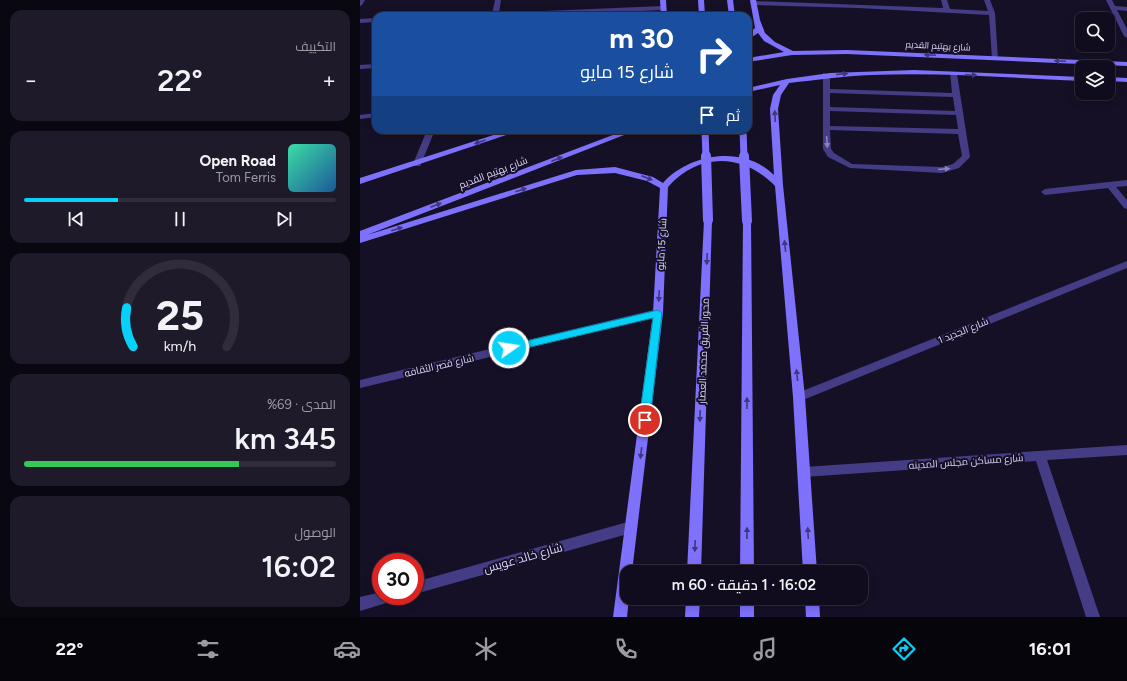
<!DOCTYPE html>
<html lang="ar">
<head>
<meta charset="utf-8">
<style>
	:root { --surface:#100c1d; --page:#1e1a2a; --text:#f1f3f6; --muted:#9c9ba4; --line:#302c3b; --accent:#08d1f9 }
	body { margin:0; font-family:Figtree,Cairo,sans-serif; background:var(--page); color:var(--text); direction:rtl; height:100vh; display:flex; flex-direction:column; font-size:15px; white-space:nowrap }
	* { box-sizing:border-box; margin:0 }
	p { font-size:13px; color:var(--muted) }
	.icon { flex:none; width:22px; height:22px; fill:none; stroke:currentColor; stroke-width:2; stroke-linecap:round; stroke-linejoin:round }
	.map { position:relative; flex:1; overflow:hidden; direction:ltr }
	.sheet { display:flex; flex-direction:column; gap:10px; padding:10px; background:#090710; width:360px }
	.sheet>* { flex:none }
	.top-card { position:absolute; left:12px; top:12px; width:380px; height:122px; border-radius:12px; box-shadow:0 2px 10px #0003,0 0 0 1px var(--line); direction:rtl; background:#1a4fa0; color:#fff; overflow:hidden }
	.fabs { position:absolute; left:715px; top:12px; display:grid; gap:8px }
	.fabs a { display:grid; place-items:center; width:40px; height:40px; border-radius:8px; background:var(--surface); box-shadow:0 2px 10px #0003,0 0 0 1px var(--line); font-size:20px }
	.speed { position:absolute; left:12px; top:553px; display:flex; gap:8px; font-size:20px; font-weight:700; text-align:center }
	.speed>* { display:grid; place-content:center; width:52px; height:52px; border-radius:50%; background:var(--surface); box-shadow:0 2px 10px #0003,0 0 0 1px var(--line); line-height:1 }
	.speed .limit { border:6px solid #d22; background:#fff; color:#111 }
	.pin { position:absolute; display:grid; place-items:center; width:34px; height:34px; color:#fff; margin:-17px; border:2px solid #fff; border-radius:50%; box-shadow:0 1px 4px #0007 }
	.me { position:absolute; width:44px; margin:-22px; rotate:77deg; stroke-linejoin:round; filter:drop-shadow(0 0 3px #0008) }
	.turn { display:flex; align-items:center; gap:14px; height:84px; padding:0 12px; font-size:18px }
	.turn .icon { width:52px; height:52px; stroke-width:2.5 }
	.turn b { display:block; font-size:28px; line-height:34px }
	.then { display:flex; align-items:center; height:38px; padding:0 12px; background:#0003; gap:8px; font-size:15px }
	.big { font-size:30px; font-weight:600; line-height:1.1 }
	.sheet .card { flex:1; display:flex; flex-direction:column; justify-content:center; gap:6px; min-width:0; padding:0 14px; border-radius:12px; background:var(--page) }
	.sheet .dial { align-items:center; gap:0 }
	.dial svg { height:104px; overflow:visible; fill:none; stroke:var(--line); stroke-width:7; stroke-linecap:round; text-anchor:middle }
	.dial text { fill:var(--text); stroke:none }
	.song { display:flex; align-items:center; gap:12px }
	.cover { width:48px; height:48px; border-radius:6px; background:linear-gradient(135deg,hsl(160 70% 55%),hsl(210 70% 35%)) }
	.played { height:4px; border-radius:2px; background:linear-gradient(90deg,var(--accent) 30%,var(--line) 30%) }
	.keys { display:flex; justify-content:space-around; direction:ltr }
	.heat { display:flex; justify-content:space-between; align-items:center; font-size:22px; direction:ltr }
	.charge { height:6px; border-radius:3px; background:linear-gradient(90deg,#34c759 69%,var(--line) 0) }
	.trip { position:absolute; left:260px; top:565px; width:248px; height:40px; border-radius:12px; background:var(--surface); box-shadow:0 2px 10px #0003,0 0 0 1px var(--line); font-weight:600; line-height:40px; text-align:center; direction:rtl }
	.menu { display:flex; height:64px; justify-content:space-around; align-items:center; background:#06050c; color:var(--muted) }
	.menu .icon { width:28px; height:28px }
	.menu .active { color:var(--accent) }
	.menu b { font-size:18px; color:var(--text) }
	main { display:flex; flex:1; min-height:0 }
	.map>svg:first-child { display:block }
	.lines { fill:none; stroke-linecap:round; stroke-linejoin:round }
	.service { fill:#443d85; fill-rule:evenodd }
	.minor { fill:#443d85; fill-rule:evenodd }
	.secondary { fill:#7e71fc; fill-rule:evenodd }
	.secondary-bridge-far1 { stroke:#7e71fc; stroke-width:7 }
	.secondary-bridge { stroke:#7e71fc; stroke-width:10 }
	.oneway { fill:#40377c }
	.oneway2 { fill:#8a83bb }
	.route { fill:#08d1f9; stroke:#0588a2 }
	.labels { text-anchor:middle; stroke-width:4; stroke-linejoin:round; paint-order:stroke }
	.far-street-label { font-size:9px; fill:#dfd8fe; stroke:#161027 }
	.street-label { font-size:10px; fill:#dfd8fe; stroke:#161027 }
	.near-street-label { font-size:12px; fill:#dfd8fe; stroke:#161027 }
</style>
</head>
<body>
<main>
<div class="map">
<svg width="767" height="617" viewBox="0 0 767 617">
	<rect width="100%" height="100%" fill="#161027"/>
	<g class="lines">
		<path class="service" d="M 590,72 L 597,74 L 610,157 L 599,168 L 582,173 L 490,168 L 468,157 L 463,149 L 463,73 L 470,75 L 470,89 L 592,93 ZM 470,93 L 593,97 L 595,111 L 470,107 ZM 470,111 L 596,115 L 598,129 L 470,126 ZM 470,130 L 598,134 L 602,156 L 593,164 L 582,167 L 492,164 L 474,153 L 471,149 Z
			M 767,180 L 767,186 L 756,187 L 767,200 L 767,209 L 764,208 L 748,188 L 685,195 L 681,192 L 685,189 Z"/>
		<path class="minor" d="M 0,0 L 5,0 L 2,5 L 0,6 Z
			M 135,0 L 141,0 L 139,13 L 303,6 L 306,8 L 303,10 L 169,16 L 122,16 L 132,14 Z
			M 581,0 L 587,0 L 590,9 L 628,11 L 624,0 L 630,0 L 635,13 L 638,60 L 632,59 L 629,15 L 498,8 L 393,5 L 390,3 L 393,1 L 583,8 Z
			M 746,0 L 752,0 L 755,6 L 767,7 L 767,11 L 757,10 L 767,29 L 767,38 L 764,36 Z
			M 16,18 L 16,22 L 0,23 L 0,19 Z
			M 16,64 L 16,68 L 0,69 L 0,65 Z
			M 16,113 L 16,117 L 0,119 L 0,115 Z
			M 67,130 L 75,130 L 61,164 L 60,166 L 54,166 L 53,164 Z
			M 767,261 L 767,268 L 443,400 L 439,401 L 435,400 L 433,397 L 435,394 Z
			M 298,309 L 303,313 L 302,316 L 0,388 L 0,380 Z
			M 767,445 L 767,455 L 687,460 L 740,617 L 726,617 L 676,461 L 444,477 L 440,476 L 438,472 L 440,468 L 444,467 Z
			M 271,521 L 275,523 L 277,527 L 275,531 L 271,533 L 55,594 L 55,582 Z
			M 21,592 L 21,596 L 35,596 L 33,601 L 0,611 L 0,597 Z"/>
		<path class="secondary" d="M 300,0 L 306,0 L 307,16 L 301,16 Z
			M 338,0 L 344,0 L 345,16 L 339,16 Z
			M 367,0 L 373,0 L 375,16 L 369,16 Z
			M 390,0 L 396,0 L 400,20 L 405,33 L 415,42 L 433,51 L 487,50 L 767,62 L 767,66 L 487,54 L 432,55 L 388,62 L 388,58 L 424,52 L 404,41 L 398,33 L 388,40 L 388,34 L 395,28 Z
			M 554,70 L 722,77 L 722,81 C 652,78 581,72 511,75 C 484,76 456,80 429,83 L 421,95 L 418,109 L 423,185 L 445,397 L 457,572 L 443,572 L 433,397 L 415,186 C 383,153 339,152 308,187 L 303,313 L 272,572 L 267,572 L 267,598 L 269,598 L 267,617 L 253,617 L 293,313 L 300,188 L 287,181 L 255,173 L 217,175 L 0,243 L 0,231 L 266,130 L 277,130 L 7,235 L 216,170 L 255,167 L 293,177 L 303,183 C 330,153 384,145 414,175 L 410,109 L 413,95 L 420,85 L 388,92 L 388,88 L 427,79 L 470,73 Z
			M 748,77 L 767,78 L 767,82 L 748,81 Z
			M 149,130 L 161,130 L 0,184 L 0,178 Z
			M 348,217 L 352,220 L 341,572 L 327,572 L 344,220 Z
			M 387,218 L 391,221 L 394,572 L 380,572 L 383,221 Z
			M 326,598 L 340,598 L 339,617 L 325,617 Z
			M 380,598 L 394,598 L 394,617 L 380,617 Z
			M 445,598 L 459,598 L 460,617 L 446,617 Z"/>
		<path class="secondary-bridge-far1" d="M 345,130 L 346,157
			M 383,130 L 384,157"/>
		<path class="secondary-bridge" d="M 346,156 L 348,220
			M 384,156 L 387,221"/>
	</g>
	<defs><path id="oneway-solid" d="M-6-.8H1V-3.2L6.5 0L1 3.2V.8H-6Z"/></defs>
	<g class="oneway">
		<use href="#oneway-solid" transform="translate(570 55) rotate(-177)"/>
		<use href="#oneway-solid" transform="translate(700 61) rotate(-178)"/>
		<use href="#oneway-solid" transform="translate(482 74) rotate(-5)"/>
		<use href="#oneway-solid" transform="translate(611 75) rotate(2)"/>
		<use href="#oneway-solid" transform="translate(415 116) rotate(-93)"/>
		<use href="#oneway-solid" transform="translate(120 142) rotate(161)"/>
		<use href="#oneway-solid" transform="translate(197 159) rotate(-21)"/>
		<use href="#oneway-solid" transform="translate(287 178) rotate(21)"/>
		<use href="#oneway-solid" transform="translate(161 190) rotate(-18)"/>
		<use href="#oneway-solid" transform="translate(76 205) rotate(-21)"/>
		<use href="#oneway-solid" transform="translate(37 229) rotate(-17)"/>
		<use href="#oneway-solid" transform="translate(425 246) rotate(-96)"/>
		<use href="#oneway-solid" transform="translate(347 259) rotate(92)"/>
		<use href="#oneway-solid" transform="translate(299 296) rotate(93)"/>
		<use href="#oneway-solid" transform="translate(437 375) rotate(-96)"/>
		<use href="#oneway-solid" transform="translate(387 403) rotate(-90)"/>
		<use href="#oneway-solid" transform="translate(340 416) rotate(92)"/>
		<use href="#oneway-solid" transform="translate(281 453) rotate(97)"/>
		<use href="#oneway-solid" transform="translate(387 533) rotate(-90)"/>
		<use href="#oneway-solid" transform="translate(448 533) rotate(-93)"/>
		<use href="#oneway-solid" transform="translate(335 546) rotate(92)"/>
	</g>
	<g class="oneway2">
		<use href="#oneway-solid" transform="translate(467 142) rotate(86)"/>
		<use href="#oneway-solid" transform="translate(584 169) rotate(-5)"/>
	</g>
	<path class="route" d="M 298,310 L 302,313 L 290,420 L 285,424 L 279,420 L 293,318 L 149,352 L 144,348 L 149,345 Z"/>
	<g class="labels">
		<g class="far-street-label">
			<text transform="translate(578 46) rotate(3)" y="3">شارع بهتيم القديم</text>
		</g>
		<g class="street-label">
			<text transform="translate(133 172) rotate(-21)" y="4">شارع بهتيم القديم</text>
			<text transform="translate(301 244) rotate(-87)" y="4">شارع 15 مايو</text>
			<text transform="translate(603 330) rotate(-22)" y="4">شارع الجديد 1</text>
			<text transform="translate(343 351) rotate(-88)" y="4">محور الفريق محمد العصار</text>
			<text transform="translate(79 365) rotate(-13)" y="4">شارع قصر الثقافه</text>
			<text transform="translate(606 461) rotate(-4)" y="4">شارع مساكن مجلس المدينه</text>
		</g>
		<g class="near-street-label">
			<text transform="translate(163 558) rotate(-16)" y="4">شارع خالد عويس</text>
		</g>
	</g>
</svg>
<div class="fabs">
<a><svg class="icon" aria-label="search" viewBox="0 0 24 24"><circle cx="10" cy="10" r="6"/><path d="M15 15l6 6"/></svg></a>
<a><svg class="icon" aria-label="layers" viewBox="0 0 24 24"><path d="M12 4l9 5-9 5-9-5zM3 14l9 5 9-5"/></svg></a>
</div>
<div class="speed"><div class="limit">30</div></div>
<div class="pin" style="left:285px;top:420px;background:#d93025"><svg class="icon" aria-label="arrive" viewBox="0 0 24 24"><path d="M6 21V4h12l-3 4 3 4H6"/></svg></div>
<svg class="me" style="left:149px;top:348px" viewBox="-20 -20 40 40"><circle r="17" fill="#08d1f9" stroke="#fff" stroke-width="3"/><path d="M0-11L8 9 0 5-8 9z" fill="#fff"/></svg>
<div class="trip">16:02 · 1 دقيقة · 60 m</div>
<div class="top-card">
<div class="turn"><svg class="icon" aria-label="right" viewBox="0 0 24 24"><path d="M7 20v-9h11M14 6l5 5-5 5"/></svg><div><b>30 m</b>شارع 15 مايو</div></div>
<div class="then">ثم<svg class="icon" aria-label="arrive" viewBox="0 0 24 24"><path d="M6 21V4h12l-3 4 3 4H6"/></svg></div>
</div>
</div>
<section class="sheet">
<div class="card"><p>التكييف</p>
<div class="heat"><a>−</a><b class="big">22°</b><a>+</a></div>
</div>
<div class="card">
<div class="song"><i class="cover"></i><div><b>Open Road</b><p>Tom Ferris</p></div></div>
<div class="played"></div>
<div class="keys"><svg class="icon" aria-label="previous" viewBox="0 0 24 24"><path d="M18 5L8 12l10 7zM5 5v14"/></svg><svg class="icon" aria-label="pause" viewBox="0 0 24 24"><path d="M8 5v14M16 5v14"/></svg><svg class="icon" aria-label="next" viewBox="0 0 24 24"><path d="M6 5l10 7-10 7zM19 5v14"/></svg></div>
</div>
<div class="card dial"><svg viewBox="0 0 100 80">
<path d="M14 69A42 42 0 1 1 86 69"/>
<path d="M14 69A42 42 0 0 1 9 39" stroke="#08d1f9"/>
<text x="50" y="56" font-size="32" font-weight="700">25</text>
<text x="50" y="72" font-size="11">km/h</text>
</svg></div>
<div class="card"><p>المدى · 69%</p><b class="big">345 km</b><div class="charge"></div></div>
<div class="card"><p>الوصول</p><b class="big">16:02</b></div>
</section>
</main>
<nav class="menu">
<b>16:01</b>
<svg class="icon active" aria-label="directions" viewBox="0 0 24 24"><path d="M12 3l9 9-9 9-9-9zM9 14v-3h6M13 9l2 2-2 2"/></svg>
<svg class="icon" aria-label="music" viewBox="0 0 24 24"><path d="M9 18V5l10-2v13"/><circle cx="6" cy="18" r="3"/><circle cx="16" cy="16" r="3"/></svg>
<svg class="icon" aria-label="phone" viewBox="0 0 24 24"><path d="M5 4h4l2 5-3 2q2 4 5 5l2-3 5 2v4C11 20 4 13 5 4z"/></svg>
<svg class="icon" aria-label="climate" viewBox="0 0 24 24"><path d="M12 3v18M4 7l16 10M4 17L20 7"/></svg>
<svg class="icon" aria-label="car" viewBox="0 0 24 24"><path d="M5 17H2v-5l4-1 3-4h7l3 4 3 1v5h-3M9 17h6M6 11h13"/><circle cx="7" cy="17" r="2"/><circle cx="17" cy="17" r="2"/></svg>
<svg class="icon" aria-label="filters" viewBox="0 0 24 24"><path d="M4 7h16M4 17h16"/><circle cx="9" cy="7" r="2"/><circle cx="15" cy="17" r="2"/></svg>
<b>22°</b>
</nav>
</body>
</html>
